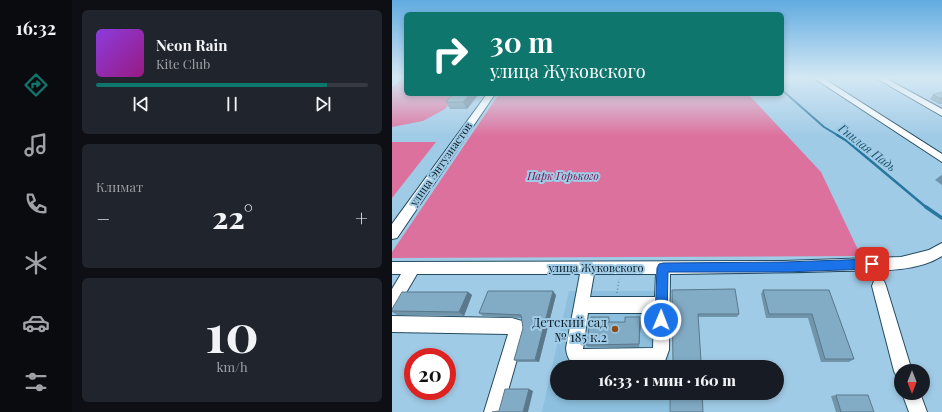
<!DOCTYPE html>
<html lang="ru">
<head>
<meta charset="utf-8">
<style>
	:root { --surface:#171b24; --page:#20242c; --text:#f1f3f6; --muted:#9ea1a6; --line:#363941; --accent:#0f766e }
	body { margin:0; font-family:"Playfair Display",serif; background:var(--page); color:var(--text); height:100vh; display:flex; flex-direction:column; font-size:15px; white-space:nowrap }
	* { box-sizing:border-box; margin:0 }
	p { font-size:13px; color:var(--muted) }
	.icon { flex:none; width:22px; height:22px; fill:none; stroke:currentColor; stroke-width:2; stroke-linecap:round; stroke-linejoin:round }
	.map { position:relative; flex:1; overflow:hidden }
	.drawer { display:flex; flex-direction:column; gap:10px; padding:10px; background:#0d0f14; width:320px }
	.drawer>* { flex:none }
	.guide { position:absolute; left:12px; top:12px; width:380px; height:84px; border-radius:6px; box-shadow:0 2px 6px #0003; background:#0f766e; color:#fff; overflow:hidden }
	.needle { width:26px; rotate:180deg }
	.controls { position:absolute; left:502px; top:364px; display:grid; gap:8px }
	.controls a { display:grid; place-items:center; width:36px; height:36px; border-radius:50%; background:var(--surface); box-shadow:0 2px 6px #0003; font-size:20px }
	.speed { position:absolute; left:12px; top:348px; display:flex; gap:8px; font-size:20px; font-weight:700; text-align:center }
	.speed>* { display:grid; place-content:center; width:52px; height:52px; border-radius:50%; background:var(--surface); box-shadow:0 2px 6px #0003; line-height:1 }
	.speed .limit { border:6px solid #d22; background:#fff; color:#111 }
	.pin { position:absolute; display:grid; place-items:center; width:34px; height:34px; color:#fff; margin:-17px; border-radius:8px; box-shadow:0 2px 6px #0006 }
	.me { position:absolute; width:44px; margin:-22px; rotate:1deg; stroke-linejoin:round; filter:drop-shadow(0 0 3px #0008) }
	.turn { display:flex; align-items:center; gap:14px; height:84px; padding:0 20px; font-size:18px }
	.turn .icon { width:52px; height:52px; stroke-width:2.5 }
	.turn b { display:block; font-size:28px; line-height:34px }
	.big { font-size:30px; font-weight:800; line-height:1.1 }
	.drawer .tile { flex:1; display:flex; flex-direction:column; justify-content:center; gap:6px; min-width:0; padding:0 14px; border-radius:6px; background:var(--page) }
	.drawer .dial { align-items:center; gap:0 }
	.dial b { font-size:52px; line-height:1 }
	.song { display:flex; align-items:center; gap:12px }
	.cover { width:48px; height:48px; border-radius:6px; background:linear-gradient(135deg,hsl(270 70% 55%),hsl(310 70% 35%)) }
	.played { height:4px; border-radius:2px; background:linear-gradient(90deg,var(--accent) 85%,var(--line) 85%) }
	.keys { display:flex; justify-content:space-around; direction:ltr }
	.heat { display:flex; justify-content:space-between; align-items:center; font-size:22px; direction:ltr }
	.trip { position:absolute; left:158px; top:360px; width:234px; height:40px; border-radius:20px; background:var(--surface); box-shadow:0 2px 6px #0003; font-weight:800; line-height:40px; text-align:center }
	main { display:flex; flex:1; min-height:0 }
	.dock { display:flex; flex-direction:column; width:72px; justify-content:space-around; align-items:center; background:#090b0e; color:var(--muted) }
	.dock .icon { width:28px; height:28px }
	.dock .current { color:var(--accent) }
	.dock b { font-size:18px; color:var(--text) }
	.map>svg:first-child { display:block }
	.built { fill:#8dc0de }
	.green { fill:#dd719d }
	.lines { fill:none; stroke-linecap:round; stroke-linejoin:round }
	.stream-far2 { stroke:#28779f; stroke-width:2 }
	.stream-far1 { stroke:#28779f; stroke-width:2.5 }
	.stream { stroke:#28779f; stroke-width:3.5 }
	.minor-casing { stroke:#234b62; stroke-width:2 }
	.path { stroke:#638397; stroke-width:1.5; stroke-dasharray:1 2.5; stroke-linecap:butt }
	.minor { fill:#fff; fill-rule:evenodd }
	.wall { fill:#7094aa }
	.shaded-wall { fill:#5b788b }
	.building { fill:#82acc6; stroke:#5b788b }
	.route { fill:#1a73e8; stroke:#114b97 }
	.poi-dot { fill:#8e4d17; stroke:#a0cbe6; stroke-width:1.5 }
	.labels { text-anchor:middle; stroke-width:4; stroke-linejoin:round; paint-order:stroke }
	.street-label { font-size:11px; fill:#0b1c26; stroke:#a0cbe6 }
	.park-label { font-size:11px; font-style:italic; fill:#7b1048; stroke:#a0cbe6 }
	.water-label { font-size:12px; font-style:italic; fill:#1b516d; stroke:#a0cbe6 }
	.near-poi-label { font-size:13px; fill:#0b1c26; stroke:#a0cbe6; text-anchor:end }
</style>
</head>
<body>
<main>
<nav class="dock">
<b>16:32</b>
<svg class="icon current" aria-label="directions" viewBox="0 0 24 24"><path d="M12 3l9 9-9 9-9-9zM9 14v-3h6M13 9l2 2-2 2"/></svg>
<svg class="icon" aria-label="music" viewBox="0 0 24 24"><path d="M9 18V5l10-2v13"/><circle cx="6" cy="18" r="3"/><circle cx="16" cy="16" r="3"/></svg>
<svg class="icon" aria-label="phone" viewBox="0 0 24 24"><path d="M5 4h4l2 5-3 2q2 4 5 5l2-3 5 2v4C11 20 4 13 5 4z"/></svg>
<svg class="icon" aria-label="climate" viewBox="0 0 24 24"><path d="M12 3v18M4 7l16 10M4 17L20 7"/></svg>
<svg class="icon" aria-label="car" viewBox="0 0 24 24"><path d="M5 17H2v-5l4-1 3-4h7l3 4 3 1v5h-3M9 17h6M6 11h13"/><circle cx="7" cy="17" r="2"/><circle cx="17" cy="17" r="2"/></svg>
<svg class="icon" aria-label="filters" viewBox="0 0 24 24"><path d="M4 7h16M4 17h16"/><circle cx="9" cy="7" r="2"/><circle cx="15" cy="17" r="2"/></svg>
</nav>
<section class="drawer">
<div class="tile">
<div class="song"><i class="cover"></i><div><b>Neon Rain</b><p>Kite Club</p></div></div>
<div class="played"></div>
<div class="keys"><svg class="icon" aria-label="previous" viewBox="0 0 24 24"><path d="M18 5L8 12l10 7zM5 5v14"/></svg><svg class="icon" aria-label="pause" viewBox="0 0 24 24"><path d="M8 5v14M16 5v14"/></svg><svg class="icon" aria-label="next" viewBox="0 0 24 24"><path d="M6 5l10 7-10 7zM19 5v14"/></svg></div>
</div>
<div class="tile"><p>Климат</p>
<div class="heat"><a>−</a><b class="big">22°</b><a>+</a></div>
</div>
<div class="tile dial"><b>10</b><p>km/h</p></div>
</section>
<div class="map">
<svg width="550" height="412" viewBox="0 0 550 412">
	<rect width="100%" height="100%" fill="#a0cbe6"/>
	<path class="built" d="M 177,291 L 277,291 L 277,367 L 165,367 L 165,393 L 277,393 L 277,412 L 150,412 Z"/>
	<path class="green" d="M 11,78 L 14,78 L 14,94 L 66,94 L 53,109 L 31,121 L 0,127 L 0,87 Z
		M 107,94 L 356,94 L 429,172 L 469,256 L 0,258 L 0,252 Z
		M 0,142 L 44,142 L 0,198 Z"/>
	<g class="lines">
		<path class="stream-far2" d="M 390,90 L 432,127 L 447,136"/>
		<path class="stream-far1" d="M 445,135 L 455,141 L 535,208"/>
		<path class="stream" d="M 534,207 L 550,218"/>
		<g class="minor-casing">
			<path id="minor" d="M 422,78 L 431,78 L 550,154 L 550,162 Z
				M 484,78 L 493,78 L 550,109 L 550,116 Z
				M 95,94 L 103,94 L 5,238 L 0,239 L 0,224 Z
				M 550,243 L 550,256 C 522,274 478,270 446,271 C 390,273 334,273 278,274 L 277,350 L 273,361 L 264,366 L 187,367 C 178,363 175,358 174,348 L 188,274 L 25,274 L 5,308 L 0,310 L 0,289 L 9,274 L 0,274 L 0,262 L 391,261 L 509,257 L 537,250 ZM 202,274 L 264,274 L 263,297 L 198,297 ZM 196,313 L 262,313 L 261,348 L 191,349 Z
				M 487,279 L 492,281 L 494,286 L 520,371 L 509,371 L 509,379 L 505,377 L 502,371 L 480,286 L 482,281 Z
				M 0,316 L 120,318 L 130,321 L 133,331 L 110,412 L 92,412 L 116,334 L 0,332 Z
				M 510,393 L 528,393 L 535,412 L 517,412 Z"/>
		</g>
		<path class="path" d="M 225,293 L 227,279"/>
		<use href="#minor" class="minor"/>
	</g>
	<path class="wall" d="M 550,92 L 550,104 L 547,104 L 538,99 L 541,95 Z
		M 87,94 L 75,109 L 58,109 L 54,102 Z
		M 550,175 L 550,185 L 543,180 L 548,176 Z
		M 280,290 L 347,314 L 345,317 L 306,317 L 309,361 L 308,363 L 281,364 Z
		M 371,290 L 437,290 L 462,359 L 457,362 L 429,362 L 416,318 L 374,318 L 369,294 Z
		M 76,292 L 80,295 L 72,316 L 5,315 L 0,312 L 0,309 Z
		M 164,295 L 147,362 L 126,362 L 122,360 L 131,328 L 129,318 L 91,316 L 87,313 Z
		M 217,317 L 218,320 L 218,322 L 233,322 L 249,320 L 247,347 L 196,347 L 194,345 Z
		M 444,395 L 482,412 L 444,412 L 439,396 Z"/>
	<path class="shaded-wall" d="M 78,94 L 87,94 L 75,109 L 71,102 Z
		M 161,291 L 164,295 L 147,362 L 143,360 Z
		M 76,292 L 80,295 L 72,316 L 67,312 Z
		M 248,317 L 249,320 L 247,347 L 247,344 Z
		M 137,389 L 141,391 L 136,412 L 131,412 Z"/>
	<path class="building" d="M 550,92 L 550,99 L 541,95 Z
		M 61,94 L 78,94 L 71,102 L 54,102 Z
		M 343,289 L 347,314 L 306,314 L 309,361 L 281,361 L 280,290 Z
		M 371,290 L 437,290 L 462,359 L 433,359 L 420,314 L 377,314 Z
		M 96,291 L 161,291 L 143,360 L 122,360 L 131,328 L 129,315 L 87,313 Z
		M 10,292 L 76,292 L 67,312 L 0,311 L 0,309 Z
		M 199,317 L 217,317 L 216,322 L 233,322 L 233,317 L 248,317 L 247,344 L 194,345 Z
		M 113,389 L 137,389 L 131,412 L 100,412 L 107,411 Z
		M 278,393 L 310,393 L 311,412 L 278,412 Z
		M 444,395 L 476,395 L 482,412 L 449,412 Z"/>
	<linearGradient id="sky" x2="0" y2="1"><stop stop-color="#60abe0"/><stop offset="0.57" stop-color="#d4e8f4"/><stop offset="1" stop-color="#d4e8f4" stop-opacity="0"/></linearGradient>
	<rect width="550" height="136" fill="url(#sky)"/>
	<path class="route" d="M 480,259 L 484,261 L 485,264 L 484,267 L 480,269 L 392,272 L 276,272 L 275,320 L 274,324 L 269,326 L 265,324 L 263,320 L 265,268 L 267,264 L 271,263 L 392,262 Z"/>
	<circle class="poi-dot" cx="223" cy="329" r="4"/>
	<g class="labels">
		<g class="street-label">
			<text transform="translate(49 164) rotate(-55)" y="4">улица Энтузиастов</text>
			<text x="204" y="272">улица Жуковского</text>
		</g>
		<g class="park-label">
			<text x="171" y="180">Парк Горького</text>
		</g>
		<g class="water-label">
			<text transform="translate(475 148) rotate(38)" y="4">Гнилая Падь</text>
		</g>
		<g class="near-poi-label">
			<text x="215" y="327">Детский сад<tspan x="215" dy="15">№ 185 к.2</tspan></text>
		</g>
	</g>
</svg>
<div class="controls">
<a><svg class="needle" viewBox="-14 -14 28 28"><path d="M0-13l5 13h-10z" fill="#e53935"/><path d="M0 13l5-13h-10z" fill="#9ea1a6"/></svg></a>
</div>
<div class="speed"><div class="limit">20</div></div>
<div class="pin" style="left:480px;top:264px;background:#d93025"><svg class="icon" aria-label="arrive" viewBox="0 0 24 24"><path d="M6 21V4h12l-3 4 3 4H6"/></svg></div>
<svg class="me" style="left:269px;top:320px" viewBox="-20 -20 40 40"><circle r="17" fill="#1a73e8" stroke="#fff" stroke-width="3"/><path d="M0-11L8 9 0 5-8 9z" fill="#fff"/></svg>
<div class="trip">16:33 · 1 мин · 160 m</div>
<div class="guide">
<div class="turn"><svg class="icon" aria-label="right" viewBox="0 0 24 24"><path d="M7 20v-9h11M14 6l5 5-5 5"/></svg><div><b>30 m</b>улица Жуковского</div></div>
</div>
</div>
</main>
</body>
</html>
